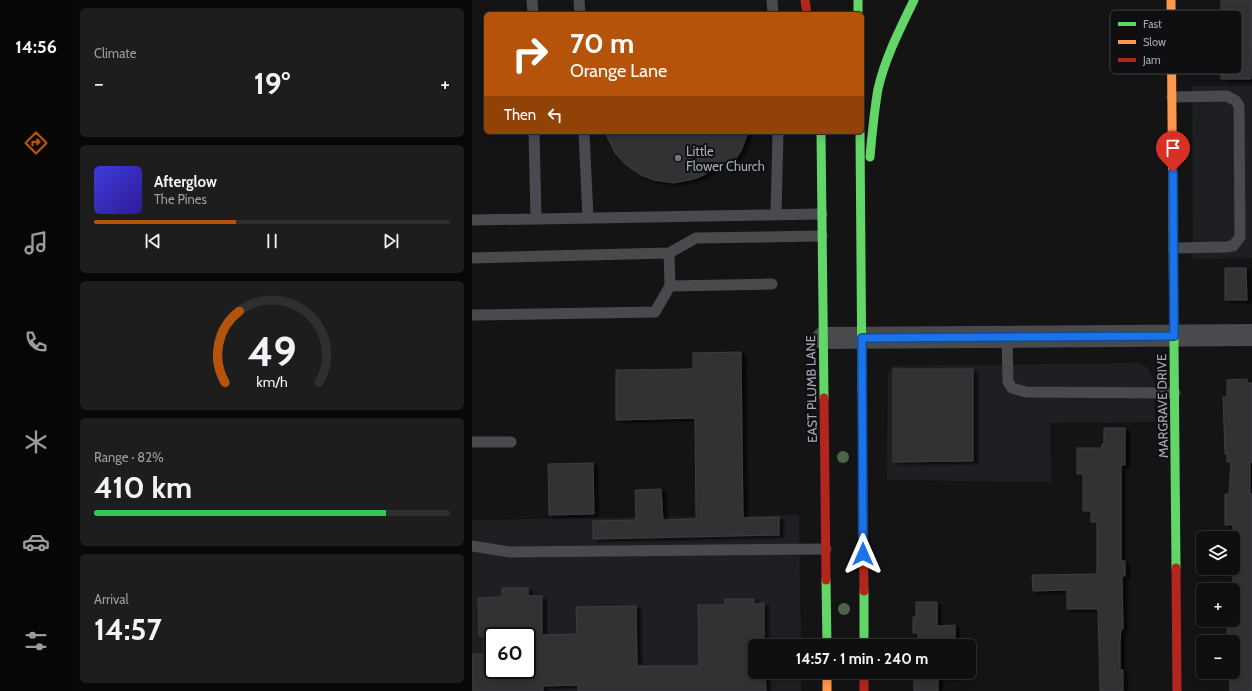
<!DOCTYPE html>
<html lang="en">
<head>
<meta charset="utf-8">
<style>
	:root { --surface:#0f0f10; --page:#1d1d1e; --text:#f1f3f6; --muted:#9b9c9f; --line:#2f2f30; --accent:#b45309 }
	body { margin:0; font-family:Cabin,sans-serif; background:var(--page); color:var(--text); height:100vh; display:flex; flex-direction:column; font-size:15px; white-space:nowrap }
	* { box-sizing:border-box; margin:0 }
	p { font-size:13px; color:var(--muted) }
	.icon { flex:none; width:22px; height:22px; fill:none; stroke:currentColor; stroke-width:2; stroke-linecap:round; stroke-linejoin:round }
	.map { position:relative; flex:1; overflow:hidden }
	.sheet { display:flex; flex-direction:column; gap:8px; padding:8px; background:#080809; width:400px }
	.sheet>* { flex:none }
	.guide { position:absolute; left:12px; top:12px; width:380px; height:122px; border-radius:6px; box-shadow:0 2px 10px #0003,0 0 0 1px var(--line); background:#b45309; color:#fff; overflow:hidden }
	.fabs { position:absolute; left:724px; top:531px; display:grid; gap:8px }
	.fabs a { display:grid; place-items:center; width:44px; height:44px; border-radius:6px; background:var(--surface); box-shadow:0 2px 10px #0003,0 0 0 1px var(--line); font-size:20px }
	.speed { position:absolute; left:12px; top:627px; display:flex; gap:8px; font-size:20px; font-weight:700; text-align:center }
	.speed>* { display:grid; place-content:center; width:52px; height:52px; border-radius:50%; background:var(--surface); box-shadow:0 2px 10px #0003,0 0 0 1px var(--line); line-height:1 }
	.speed .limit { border:2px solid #111; border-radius:6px; background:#fff; color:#111 }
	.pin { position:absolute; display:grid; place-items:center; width:34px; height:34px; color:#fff; margin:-41px -17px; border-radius:50% 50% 50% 0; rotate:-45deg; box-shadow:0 0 4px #0007 }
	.pin .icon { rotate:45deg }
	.me { position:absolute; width:44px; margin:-22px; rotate:0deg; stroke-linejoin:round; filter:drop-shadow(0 0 3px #0008) }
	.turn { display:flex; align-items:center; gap:14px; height:84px; padding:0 20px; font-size:18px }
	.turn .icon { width:52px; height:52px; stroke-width:2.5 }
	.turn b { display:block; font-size:28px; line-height:34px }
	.then { display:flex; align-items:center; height:38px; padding:0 20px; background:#0003; gap:8px; font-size:15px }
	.big { font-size:30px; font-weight:700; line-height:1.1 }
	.sheet .widget { flex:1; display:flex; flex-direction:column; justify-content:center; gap:6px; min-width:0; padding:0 14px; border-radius:6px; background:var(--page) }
	.sheet .dial { align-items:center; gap:0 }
	.dial svg { height:104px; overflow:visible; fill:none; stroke:var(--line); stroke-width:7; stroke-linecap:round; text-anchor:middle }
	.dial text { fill:var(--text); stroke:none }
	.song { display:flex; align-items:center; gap:12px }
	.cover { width:48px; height:48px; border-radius:6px; background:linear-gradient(135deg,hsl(240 70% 55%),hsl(250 70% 35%)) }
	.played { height:4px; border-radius:2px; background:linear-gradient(90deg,var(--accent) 40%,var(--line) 40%) }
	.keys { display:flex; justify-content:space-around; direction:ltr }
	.heat { display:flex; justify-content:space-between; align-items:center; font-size:22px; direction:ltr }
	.charge { height:6px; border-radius:3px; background:linear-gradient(90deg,#34c759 82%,var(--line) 0) }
	.trip { position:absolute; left:276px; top:639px; width:228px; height:40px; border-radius:6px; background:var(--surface); box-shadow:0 2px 10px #0003,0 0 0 1px var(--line); font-weight:700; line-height:40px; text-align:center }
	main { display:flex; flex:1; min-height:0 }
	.tabs { display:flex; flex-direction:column; width:72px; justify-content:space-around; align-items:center; background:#060606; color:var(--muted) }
	.tabs .icon { width:28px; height:28px }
	.tabs .on { color:var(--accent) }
	.tabs b { font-size:18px; color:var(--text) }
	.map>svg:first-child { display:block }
	.built { fill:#1e1f22; fill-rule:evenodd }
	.building { fill:#313235; stroke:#3d3e41; filter:url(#shadow) }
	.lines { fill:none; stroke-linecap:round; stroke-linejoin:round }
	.lane { stroke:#484a4e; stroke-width:11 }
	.street { stroke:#484a4e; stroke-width:22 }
	.fast { stroke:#63d668; stroke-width:9 }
	.slow { stroke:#ff974d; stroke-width:9 }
	.jam { stroke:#b3261e; stroke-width:9 }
	.tree { fill:#4c634c }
	.route-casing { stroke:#114b97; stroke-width:10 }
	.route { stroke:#1a73e8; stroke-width:7 }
	.poi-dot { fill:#72767e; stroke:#0f0f11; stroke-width:1.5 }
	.labels { text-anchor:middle; stroke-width:4; stroke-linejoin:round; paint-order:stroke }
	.poi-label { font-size:13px; fill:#a4abb7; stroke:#0f0f11; text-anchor:start }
	.street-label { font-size:13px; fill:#a4abb7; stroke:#0f0f11 }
	.key { fill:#0f0f11; stroke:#3c3e43; stroke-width:1 }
	.key-label { font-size:11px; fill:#a4abb7 }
</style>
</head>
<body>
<main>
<nav class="tabs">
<b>14:56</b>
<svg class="icon on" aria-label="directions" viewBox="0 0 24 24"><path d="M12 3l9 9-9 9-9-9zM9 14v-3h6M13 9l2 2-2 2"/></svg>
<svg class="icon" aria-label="music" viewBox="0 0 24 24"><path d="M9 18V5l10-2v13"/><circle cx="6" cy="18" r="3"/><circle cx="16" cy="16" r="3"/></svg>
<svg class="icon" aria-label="phone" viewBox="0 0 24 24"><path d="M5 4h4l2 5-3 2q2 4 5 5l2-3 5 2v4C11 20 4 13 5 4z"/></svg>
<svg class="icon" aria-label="climate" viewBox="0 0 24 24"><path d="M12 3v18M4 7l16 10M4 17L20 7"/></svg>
<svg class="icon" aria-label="car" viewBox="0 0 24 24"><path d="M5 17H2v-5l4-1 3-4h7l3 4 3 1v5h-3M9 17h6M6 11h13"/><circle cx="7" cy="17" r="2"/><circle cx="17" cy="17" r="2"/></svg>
<svg class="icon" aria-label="filters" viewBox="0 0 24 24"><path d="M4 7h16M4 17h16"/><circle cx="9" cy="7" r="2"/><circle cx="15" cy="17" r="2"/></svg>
</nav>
<section class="sheet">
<div class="widget"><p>Climate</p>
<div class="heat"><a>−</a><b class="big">19°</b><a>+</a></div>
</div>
<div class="widget">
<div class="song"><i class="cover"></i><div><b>Afterglow</b><p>The Pines</p></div></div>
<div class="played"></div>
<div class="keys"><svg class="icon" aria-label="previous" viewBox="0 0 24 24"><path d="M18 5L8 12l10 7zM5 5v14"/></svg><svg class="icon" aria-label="pause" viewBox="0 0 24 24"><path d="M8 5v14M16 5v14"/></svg><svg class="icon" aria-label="next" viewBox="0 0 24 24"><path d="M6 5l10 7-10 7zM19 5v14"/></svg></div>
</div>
<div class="widget dial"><svg viewBox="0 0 100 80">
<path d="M14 69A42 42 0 1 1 86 69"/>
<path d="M14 69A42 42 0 0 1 25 14" stroke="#b45309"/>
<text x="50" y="56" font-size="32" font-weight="700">49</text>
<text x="50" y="72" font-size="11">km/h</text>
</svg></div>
<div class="widget"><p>Range · 82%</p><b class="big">410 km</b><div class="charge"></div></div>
<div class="widget"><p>Arrival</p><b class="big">14:57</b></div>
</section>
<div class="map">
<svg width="780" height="691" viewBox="0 0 780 691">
	<defs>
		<filter id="shadow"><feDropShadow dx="4.5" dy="2.5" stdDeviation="1" flood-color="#0009"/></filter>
	</defs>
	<rect width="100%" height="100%" fill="#141415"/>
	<path class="built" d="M 720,86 L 780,86 L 780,258 L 721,259 Z
		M 668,363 L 676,368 L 682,381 L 683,422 L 578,423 L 579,482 L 415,480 L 416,373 L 421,366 Z
		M 327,515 L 329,646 L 283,646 L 283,672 L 329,672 L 329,691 L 0,691 L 0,520 ZM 21,636 L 55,636 L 55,670 L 21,670 Z"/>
	<path class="building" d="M 749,0 L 780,0 L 779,79 L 749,79 Z
		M 133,132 L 276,132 L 269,151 L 257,168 L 251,162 L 232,175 L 222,179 L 202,183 L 182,180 L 169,175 L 154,165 L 143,153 Z
		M 753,268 L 774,268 L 775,300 L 753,300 Z
		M 269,352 L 271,518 L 307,517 L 307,535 L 121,539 L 121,521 L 164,520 L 163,490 L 189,489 L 191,520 L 224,519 L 223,418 L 144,420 L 144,370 L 221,369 L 221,353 Z
		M 421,369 L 501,369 L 501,461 L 421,462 Z
		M 775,379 L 775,383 L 780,383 L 780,462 L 778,462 L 778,494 L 780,494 L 780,691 L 758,691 L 757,672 L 761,672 L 761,642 L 755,642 L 755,620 L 761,620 L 761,525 L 753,525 L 753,494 L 757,494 L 759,462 L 755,462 L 755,454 L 753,454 L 751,397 L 755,397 L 755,380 Z
		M 632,428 L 653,428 L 653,465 L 649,465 L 649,561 L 653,561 L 653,576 L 650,576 L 651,629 L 649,629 L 648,641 L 648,670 L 651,670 L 651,691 L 628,691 L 626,609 L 595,609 L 595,590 L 561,591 L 560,575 L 625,574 L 625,522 L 619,522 L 619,511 L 611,511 L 611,474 L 605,474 L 605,448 L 630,448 L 630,444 L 632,444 Z
		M 121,463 L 122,514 L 77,515 L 76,464 Z
		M 30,588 L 56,588 L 56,596 L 70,596 L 70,635 L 105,634 L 104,607 L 164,606 L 165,666 L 227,666 L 226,605 L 253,605 L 253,599 L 282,599 L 282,604 L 292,603 L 292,639 L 299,639 L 299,646 L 283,646 L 283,672 L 299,672 L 299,674 L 293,674 L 294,691 L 106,691 L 106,685 L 71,686 L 71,691 L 0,691 L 0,654 L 21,654 L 21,670 L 55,670 L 55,636 L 7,636 L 6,598 L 30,597 Z
		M 444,602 L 465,602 L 465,626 L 483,625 L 483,646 L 447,646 L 446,633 L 441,633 L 441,617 L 444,617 Z
		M 442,672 L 484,672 L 484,677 L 466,677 L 466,691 L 442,691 Z"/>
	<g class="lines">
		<path class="lane" d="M 60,0 L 61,14
			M 107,0 L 108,14
			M 300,0 L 301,14
			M 700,97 L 755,96 L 764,101 L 767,106 L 768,237 L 761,246 L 754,247 L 701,248
			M 62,132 L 64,218
			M 112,132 L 116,218
			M 304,214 L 306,132
			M 0,220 L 350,214
			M 197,253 L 198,286 L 300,284
			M 0,258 L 197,253 L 224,238 L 350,236
			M 0,315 L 183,312 L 198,286
			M 535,337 L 536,382 L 540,388 L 554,392 L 703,393
			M 0,442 L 39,442
			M 0,546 L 38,552 L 354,549"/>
		<path class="street" d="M 351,338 L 780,335"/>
		<path class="fast" d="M 386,0 L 386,14
			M 349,132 L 352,398
			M 388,132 L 390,392
			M 398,157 C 400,134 402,112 406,89 C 413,58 428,29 442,0
			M 701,231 L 704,568
			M 354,580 L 355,646
			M 392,591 L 392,646"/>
		<path class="slow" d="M 699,0 L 701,231
			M 355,672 L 355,691"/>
		<path class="jam" d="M 333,0 L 335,14
			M 390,392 L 392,591
			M 352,398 L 354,580
			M 704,568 L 705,691
			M 392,672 L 392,691"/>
	</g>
	<g class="tree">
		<circle cx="371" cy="457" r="6"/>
		<circle cx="372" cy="609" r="6"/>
	</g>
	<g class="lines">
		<g class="route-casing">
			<path id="route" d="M 391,554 L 390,338 L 702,336 L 701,172"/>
		</g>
		<use href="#route" class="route"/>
	</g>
	<circle class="poi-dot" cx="206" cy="158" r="4"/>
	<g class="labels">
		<g class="poi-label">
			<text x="214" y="156">Little<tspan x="214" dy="15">Flower Church</tspan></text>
		</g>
		<g class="street-label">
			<text transform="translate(339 389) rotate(-91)" y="5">EAST PLUMB LANE</text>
			<text transform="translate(690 406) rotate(-91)" y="5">MARGRAVE DRIVE</text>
		</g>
	</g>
	<rect x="638" y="10" width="132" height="64" rx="6" class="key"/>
	<rect x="646" y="22" width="18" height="4" fill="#63d668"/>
	<rect x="646" y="40" width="18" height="4" fill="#ff974d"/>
	<rect x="646" y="58" width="18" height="4" fill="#b3261e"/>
	<g class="key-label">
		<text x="671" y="28">Fast</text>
		<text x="671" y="46">Slow</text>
		<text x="671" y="64">Jam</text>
	</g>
</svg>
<div class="fabs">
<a><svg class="icon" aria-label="layers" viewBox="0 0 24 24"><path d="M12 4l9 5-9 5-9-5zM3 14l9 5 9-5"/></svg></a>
<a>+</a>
<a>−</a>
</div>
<div class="speed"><div class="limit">60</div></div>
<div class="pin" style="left:701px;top:172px;background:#d93025"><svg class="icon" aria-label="arrive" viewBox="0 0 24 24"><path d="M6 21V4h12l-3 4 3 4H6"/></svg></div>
<svg class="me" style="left:391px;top:554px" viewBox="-20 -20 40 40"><path d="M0-17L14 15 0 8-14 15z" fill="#1a73e8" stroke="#fff" stroke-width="4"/></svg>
<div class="trip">14:57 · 1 min · 240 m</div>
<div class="guide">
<div class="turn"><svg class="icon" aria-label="right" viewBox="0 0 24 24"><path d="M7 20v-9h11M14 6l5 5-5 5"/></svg><div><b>70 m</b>Orange Lane</div></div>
<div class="then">Then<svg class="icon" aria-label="left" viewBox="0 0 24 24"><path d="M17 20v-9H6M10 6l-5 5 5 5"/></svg></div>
</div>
</div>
</main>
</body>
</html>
